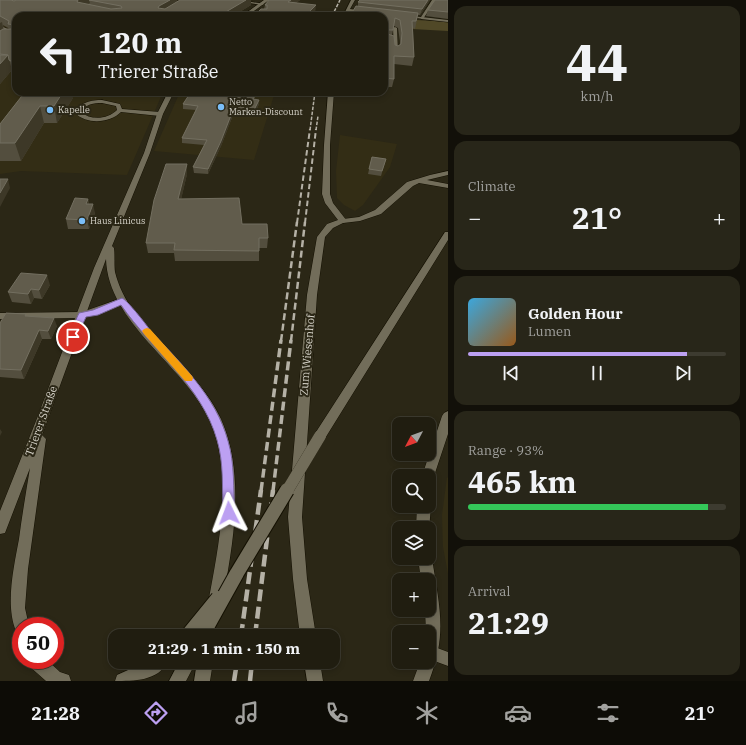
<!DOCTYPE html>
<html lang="en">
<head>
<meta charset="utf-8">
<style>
	:root { --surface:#201d10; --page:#282619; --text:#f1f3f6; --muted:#a2a29f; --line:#3d3b30; --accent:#bca0f2 }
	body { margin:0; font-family:"IBM Plex Serif",serif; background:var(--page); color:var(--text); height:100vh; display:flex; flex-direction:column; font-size:15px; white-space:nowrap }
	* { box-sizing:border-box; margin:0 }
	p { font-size:13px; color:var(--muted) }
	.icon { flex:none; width:22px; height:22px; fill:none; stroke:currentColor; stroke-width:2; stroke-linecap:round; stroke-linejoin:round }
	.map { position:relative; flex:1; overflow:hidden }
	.sheet { display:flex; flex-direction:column; gap:6px; padding:6px; background:#121009; width:298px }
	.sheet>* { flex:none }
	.hud { position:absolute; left:12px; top:12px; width:376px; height:84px; border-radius:12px; box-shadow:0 2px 6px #0003,0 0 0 1px var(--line); background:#201d10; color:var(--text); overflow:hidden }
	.needle { width:26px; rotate:229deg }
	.controls { position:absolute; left:392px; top:417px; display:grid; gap:8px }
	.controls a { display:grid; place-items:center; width:44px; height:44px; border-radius:8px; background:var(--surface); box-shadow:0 2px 6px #0003,0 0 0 1px var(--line); font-size:20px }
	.speed { position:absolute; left:12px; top:617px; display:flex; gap:8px; font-size:20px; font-weight:700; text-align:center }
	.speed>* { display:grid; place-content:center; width:52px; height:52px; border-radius:50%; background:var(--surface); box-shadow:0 2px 6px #0003,0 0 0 1px var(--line); line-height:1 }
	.speed .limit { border:6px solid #d22; background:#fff; color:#111 }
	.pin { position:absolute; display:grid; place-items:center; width:34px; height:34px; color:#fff; margin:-17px; border:2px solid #fff; border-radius:50%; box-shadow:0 1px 4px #0007 }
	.me { position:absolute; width:44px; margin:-22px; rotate:357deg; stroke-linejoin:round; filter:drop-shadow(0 0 3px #0008) }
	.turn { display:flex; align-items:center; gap:14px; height:84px; padding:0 20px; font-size:18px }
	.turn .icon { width:52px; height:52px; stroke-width:2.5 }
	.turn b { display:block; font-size:28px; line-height:34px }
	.big { font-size:30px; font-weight:700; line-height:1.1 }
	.sheet .card { flex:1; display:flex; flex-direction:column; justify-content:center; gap:6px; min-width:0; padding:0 14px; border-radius:12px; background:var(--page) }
	.sheet .dial { align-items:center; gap:0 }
	.dial b { font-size:52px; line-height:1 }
	.song { display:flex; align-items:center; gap:12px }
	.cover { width:48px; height:48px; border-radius:6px; background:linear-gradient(135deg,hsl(200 70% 55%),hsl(30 70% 35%)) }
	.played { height:4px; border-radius:2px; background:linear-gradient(90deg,var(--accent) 85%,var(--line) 85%) }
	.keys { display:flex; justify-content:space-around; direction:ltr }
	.heat { display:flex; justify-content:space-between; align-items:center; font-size:22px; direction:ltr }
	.charge { height:6px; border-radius:3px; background:linear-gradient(90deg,#34c759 93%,var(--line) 0) }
	.trip { position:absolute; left:108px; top:629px; width:232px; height:40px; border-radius:12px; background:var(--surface); box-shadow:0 2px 6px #0003,0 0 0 1px var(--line); font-weight:700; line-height:40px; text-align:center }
	.tab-bar { display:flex; height:64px; justify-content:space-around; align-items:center; background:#0d0c06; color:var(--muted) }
	.tab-bar .icon { width:28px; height:28px }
	.tab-bar .selected { color:var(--accent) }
	.tab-bar b { font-size:18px; color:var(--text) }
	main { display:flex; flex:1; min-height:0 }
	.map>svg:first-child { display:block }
	.built { fill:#332d15 }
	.green { fill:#504827 }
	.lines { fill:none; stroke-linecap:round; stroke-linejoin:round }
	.lane-casing { stroke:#141002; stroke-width:1 }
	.street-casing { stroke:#141002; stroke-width:1 }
	.secondary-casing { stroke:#141002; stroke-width:1 }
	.lane { fill:#726d5a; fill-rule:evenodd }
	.street { fill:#726d5a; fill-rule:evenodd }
	.secondary { fill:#726d5a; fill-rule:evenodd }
	.rail-far4 { stroke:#b5b1a6; stroke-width:1.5; stroke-dasharray:3.5 1.5; stroke-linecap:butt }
	.rail-far3 { stroke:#b5b1a6; stroke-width:2; stroke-dasharray:5.5 3; stroke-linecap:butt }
	.rail-far2 { stroke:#b5b1a6; stroke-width:2.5; stroke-dasharray:7 3.5; stroke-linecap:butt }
	.rail-far1 { stroke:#b5b1a6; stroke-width:3.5; stroke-dasharray:9 4.5; stroke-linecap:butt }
	.rail { stroke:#b5b1a6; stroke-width:4.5; stroke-dasharray:12 5.5; stroke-linecap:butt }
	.secondary-bridge-far1-casing { stroke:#141002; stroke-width:12; stroke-linecap:butt }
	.secondary-bridge-casing { stroke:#141002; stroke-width:16; stroke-linecap:butt }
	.secondary-bridge-far1 { stroke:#726d5a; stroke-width:12 }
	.secondary-bridge { stroke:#726d5a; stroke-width:14 }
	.wall { fill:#534e3e; fill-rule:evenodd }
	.shaded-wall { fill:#3d3827 }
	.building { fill:#615c4c; stroke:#736f60; fill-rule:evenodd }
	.route { fill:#bca0f2; stroke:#7a689d }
	.slow { fill:#f59e0b }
	.poi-dot { fill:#7abef8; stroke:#2b2716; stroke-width:1.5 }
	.labels { text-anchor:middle; stroke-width:4; stroke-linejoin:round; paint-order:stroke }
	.far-poi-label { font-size:9px; fill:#d6d3c9; stroke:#2b2716; text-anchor:start }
	.street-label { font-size:11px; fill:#d6d3c9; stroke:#2b2716 }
</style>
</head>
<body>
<main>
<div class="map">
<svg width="448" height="681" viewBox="0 0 448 681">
	<rect width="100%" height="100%" fill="#2b2716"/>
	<path class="built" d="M 0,7 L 44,16 L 16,16 L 16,92 L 163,92 L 127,175 L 21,171 L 0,174 Z
		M 180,92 L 275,92 L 254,160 L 154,151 Z
		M 340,135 L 397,144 L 390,167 L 363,205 L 355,211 L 344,205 L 337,198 L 336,171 Z
		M 447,477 L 448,478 L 448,574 L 443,547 L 442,515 Z"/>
	<path class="green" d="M 402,19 L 448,22 L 448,31 L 412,29 Z"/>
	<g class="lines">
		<g class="lane-casing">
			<path id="lane" d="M 422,17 L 448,20 L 448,22 L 421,19 Z
				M 0,25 L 11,31 L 0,41 L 0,38 L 7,31 L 0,28 Z
				M 395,27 L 397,28 L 398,52 L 396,53 L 394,52 L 393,28 Z
				M 102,100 L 120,104 L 122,109 L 160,112 L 163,114 L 160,116 L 121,112 C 110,123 87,125 75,113 C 79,102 92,100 102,100 ZM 102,103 L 116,106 L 117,110 C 108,119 91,121 81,112 C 85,104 94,103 102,103 Z
				M 432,646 L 448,652 L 448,666 L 429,659 L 429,647 Z"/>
		</g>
		<g class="street-casing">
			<path id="street" d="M 229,0 L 240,0 L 264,4 L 262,5 Z
				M 351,0 L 355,0 L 350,9 L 366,11 L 367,13 L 349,11 L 347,16 L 343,16 Z
				M 432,0 L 436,0 L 423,19 L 402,16 L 404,15 L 421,17 Z
				M 328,92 L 334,92 L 330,145 L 330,194 L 333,203 L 347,221 L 333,228 L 325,237 L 317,295 L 302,517 L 307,579 L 316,636 L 300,636 L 293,579 L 288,517 L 307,295 L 317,237 L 327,224 L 338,220 L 325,203 L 322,194 L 324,145 Z
				M 122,298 L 125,299 L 127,301 L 125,303 L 98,314 L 82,318 L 0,319 L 0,313 L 82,312 Z
				M 304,662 L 320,662 L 323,681 L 307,681 Z"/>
		</g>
		<g class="secondary-casing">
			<path id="secondary" d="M 264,0 L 269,0 L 247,16 L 242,16 Z
				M 168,92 L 174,92 L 163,114 L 150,153 L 112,246 L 114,248 C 115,256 114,265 115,272 C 129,330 197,365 221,419 C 246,477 233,544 222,604 L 220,609 L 215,611 L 210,609 L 208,604 C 218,548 235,473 209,419 C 183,364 108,323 106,259 L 42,435 L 46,439 L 28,569 L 25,608 L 29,626 L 21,626 L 21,634 L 16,631 C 5,605 14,566 19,539 C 22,516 26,492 30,468 L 5,533 L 0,534 L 0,511 L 36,421 L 94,268 L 144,153 L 157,114 Z
				M 448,171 L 448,175 L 427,180 L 448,184 L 448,188 L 419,183 L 413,186 L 381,214 L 360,221 L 343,223 L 339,221 L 343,219 L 359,217 L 375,210 L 407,182 L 430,175 Z
				M 445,232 L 448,232 L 448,240 L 324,440 L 320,441 L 316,440 L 314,436 L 316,432 Z
				M 448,411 L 448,434 L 434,476 L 432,480 L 429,481 L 429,476 L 422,476 L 442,416 L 444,413 Z
				M 429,503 L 431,506 L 429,530 L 429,528 L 416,528 L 417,506 L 429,506 Z
				M 429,553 L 432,558 C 439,606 448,633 429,681 L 413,681 L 420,662 L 429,662 L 429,632 L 426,632 L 425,610 L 429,610 L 429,580 L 421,580 L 418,558 L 429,558 Z
				M 27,660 L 47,660 L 60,672 L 69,675 L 71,681 L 46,681 L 29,666 Z
				M 146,662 L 167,662 C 159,681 133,681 115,681 L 117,675 Z
				M 179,662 L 196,662 L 186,681 L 169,681 Z
				M 197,662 L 213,662 L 210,681 L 194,681 Z"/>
		</g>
		<use href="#lane" class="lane"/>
		<use href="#street" class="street"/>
		<use href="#secondary" class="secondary"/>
		<path class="rail-far4" d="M 332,16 L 340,0
			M 310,130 L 315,92
			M 316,130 L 318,116"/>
		<path class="rail-far3" d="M 297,223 L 310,129
			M 305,223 L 316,129"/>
		<path class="rail-far2" d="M 281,341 L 297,222
			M 291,341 L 305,222"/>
		<path class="rail-far1" d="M 261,491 L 281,340
			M 273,491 L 291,340"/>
		<path class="rail" d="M 241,636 L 261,490
			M 255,636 L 273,490
			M 234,681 L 237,662
			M 250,681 L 252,662"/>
		<g class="secondary-bridge-far1-casing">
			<path id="secondary-bridge-far1" d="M 287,491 L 320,436"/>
		</g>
		<g class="secondary-bridge-casing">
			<path id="secondary-bridge" d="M 187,636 L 218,598
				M 202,636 L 237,573 L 287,490"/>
		</g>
		<use href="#secondary-bridge-far1" class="secondary-bridge-far1"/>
		<use href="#secondary-bridge" class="secondary-bridge"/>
	</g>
	<path class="wall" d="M 0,0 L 177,0 L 177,2 L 180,0 L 251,0 L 251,5 L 233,16 L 16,16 L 16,72 L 12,70 L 0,84 ZM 3,25 L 10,29 L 4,29 Z
		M 269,0 L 300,0 L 296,3 L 315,14 L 324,14 L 324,16 L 254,16 L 264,9 L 265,5 Z
		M 360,0 L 430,0 L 420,15 L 418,15 L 415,29 L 413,28 L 414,57 L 412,66 L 394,64 L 394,79 L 392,87 L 384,87 L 384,16 L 358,6 L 358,2 ZM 394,26 L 398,28 L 400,41 L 400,45 L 398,46 L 395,45 L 392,35 Z
		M 448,0 L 448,19 L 426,16 L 428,10 Z
		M 25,92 L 73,98 L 57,123 L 44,123 L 21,161 L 0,161 L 0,124 Z
		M 191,92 L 234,92 L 233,94 L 255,99 L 259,104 L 253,117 L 233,115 L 221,146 L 208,174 L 194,173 L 193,167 L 204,145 L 182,143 L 182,138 L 196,110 L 183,109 L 183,104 Z
		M 372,157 L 386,159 L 381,176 L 368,174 Z
		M 187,174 L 181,199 L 242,224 L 268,238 L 267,248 L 259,248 L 259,261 L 175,261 L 174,253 L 148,253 L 146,243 Z
		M 88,199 L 89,204 L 95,213 L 89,229 L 68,229 L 66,219 Z
		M 50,285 L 42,299 L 34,298 L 31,304 L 12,302 L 8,292 Z
		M 27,316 L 57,326 L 51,339 L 42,339 L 24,379 L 0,377 L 0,323 Z"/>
	<path class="shaded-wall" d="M 78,0 L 89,0 L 90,3 L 79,9 L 77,2 Z
		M 170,0 L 177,0 L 177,4 L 159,15 L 158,8 L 159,6 Z
		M 246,0 L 251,0 L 251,5 L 233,16 L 219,16 Z
		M 291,0 L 300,0 L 287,10 L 288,2 Z
		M 428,0 L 430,0 L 420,15 L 422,9 Z
		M 316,5 L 315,14 L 308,13 Z
		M 2,22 L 4,32 L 0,33 L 0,23 Z
		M 8,55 L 12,70 L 0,84 L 0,64 Z
		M 61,92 L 72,92 L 73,98 L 57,123 L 54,106 Z
		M 259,100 L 259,104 L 253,117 L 253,112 Z
		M 40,106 L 44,123 L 21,161 L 15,143 Z
		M 233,110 L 233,115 L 221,146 L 208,174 L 208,169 Z
		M 187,164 L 187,174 L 179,209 L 178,199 Z
		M 8,179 L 10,188 L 0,207 L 0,193 Z
		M 88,199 L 90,208 L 86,204 Z
		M 93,204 L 95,213 L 89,229 L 87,220 Z
		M 47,275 L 50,285 L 42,299 L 39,290 Z
		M 31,289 L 34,298 L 31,304 L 28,294 Z
		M 54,318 L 57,326 L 51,339 L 48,331 Z
		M 39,330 L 42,339 L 24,379 L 21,370 Z
		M 0,429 L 2,432 L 0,436 Z"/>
	<path class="building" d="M 0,0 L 11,0 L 14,1 L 16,0 L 78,0 L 77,2 L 111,9 L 122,8 L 121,6 L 89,0 L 170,0 L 159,6 L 158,8 L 165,9 L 180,0 L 246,0 L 219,16 L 16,16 L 16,64 L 9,60 L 8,55 L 0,54 L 0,31 L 3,29 L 14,29 L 15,28 L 15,25 L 8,24 L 9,21 L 0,16 Z
		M 269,0 L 291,0 L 288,2 L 316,5 L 308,13 L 324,14 L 324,16 L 254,16 L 261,9 L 267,9 L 267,5 L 265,5 Z
		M 360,0 L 428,0 L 422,9 L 358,2 Z
		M 435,0 L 448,0 L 448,12 L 428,10 Z
		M 356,6 L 418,13 L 416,21 L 412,21 L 414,57 L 394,56 L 394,79 L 384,78 L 384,16 L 350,16 ZM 395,18 L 400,20 L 402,33 L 401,44 L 398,46 L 395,45 L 394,36 L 384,33 L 386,30 L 393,30 Z
		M 0,55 L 8,55 L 0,64 Z
		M 25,92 L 63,92 L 54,106 L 40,106 L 15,143 L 0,143 L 0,124 Z
		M 191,92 L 231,92 L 231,93 L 255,96 L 253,99 L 259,100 L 253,112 L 233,110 L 221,141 L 208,169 L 193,167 L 207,140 L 182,138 L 198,106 L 183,104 Z
		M 372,157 L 386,159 L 382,171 L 369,169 Z
		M 166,164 L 187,164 L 178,199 L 239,198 L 242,224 L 267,224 L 268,238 L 259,238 L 259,251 L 174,250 L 175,243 L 146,243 L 154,200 Z
		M 0,179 L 8,179 L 0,193 Z
		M 75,198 L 88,199 L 86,204 L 93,204 L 87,220 L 66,219 Z
		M 21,273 L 47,275 L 39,290 L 31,289 L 28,294 L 8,292 Z
		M 6,313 L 26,314 L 25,316 L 54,318 L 48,331 L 39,330 L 21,370 L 0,369 L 0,323 Z"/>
	<path class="route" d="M 122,298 C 127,300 146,324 150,330 C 180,363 216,396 228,441 C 235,464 233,489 235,513 L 233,517 L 229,519 L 224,517 L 223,513 C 222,489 224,463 217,440 C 202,386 152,350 121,305 L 98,315 L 86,317 L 76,339 L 73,340 L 68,337 L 79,313 L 93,310 Z"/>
	<path class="slow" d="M 147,328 L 150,329 L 192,376 L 193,378 L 192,381 L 185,381 L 144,334 L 142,331 L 144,329 Z"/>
	<g class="poi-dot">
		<circle cx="221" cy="107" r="4"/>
		<circle cx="50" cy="110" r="4"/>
		<circle cx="82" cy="221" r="4"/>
	</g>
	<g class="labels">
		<g class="far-poi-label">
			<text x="229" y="105">Netto<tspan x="229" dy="10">Marken-Discount</tspan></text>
			<text x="58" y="113">Kapelle</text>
			<text x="90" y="224">Haus Linicus</text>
		</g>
		<g class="street-label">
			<text transform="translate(307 355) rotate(-85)" y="4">Zum Wiesenhof</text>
			<text transform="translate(41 421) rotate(-70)" y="4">Trierer Straße</text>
		</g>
	</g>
</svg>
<div class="controls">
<a><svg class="needle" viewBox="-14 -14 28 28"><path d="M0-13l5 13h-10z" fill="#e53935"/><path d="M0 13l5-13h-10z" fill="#a2a29f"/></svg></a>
<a><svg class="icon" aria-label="search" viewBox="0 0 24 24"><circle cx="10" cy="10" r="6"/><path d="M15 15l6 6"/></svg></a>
<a><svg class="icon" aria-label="layers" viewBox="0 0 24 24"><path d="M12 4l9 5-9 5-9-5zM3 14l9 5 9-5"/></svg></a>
<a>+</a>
<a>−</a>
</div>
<div class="speed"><div class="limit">50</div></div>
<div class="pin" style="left:73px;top:337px;background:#d93025"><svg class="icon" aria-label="arrive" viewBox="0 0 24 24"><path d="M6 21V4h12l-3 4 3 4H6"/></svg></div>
<svg class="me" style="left:229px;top:513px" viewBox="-20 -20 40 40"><path d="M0-17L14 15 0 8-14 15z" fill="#bca0f2" stroke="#fff" stroke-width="4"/></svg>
<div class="trip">21:29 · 1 min · 150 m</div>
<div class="hud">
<div class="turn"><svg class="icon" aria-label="left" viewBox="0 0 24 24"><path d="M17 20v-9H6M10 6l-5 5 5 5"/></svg><div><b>120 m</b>Trierer Straße</div></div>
</div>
</div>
<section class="sheet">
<div class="card dial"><b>44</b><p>km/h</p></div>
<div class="card"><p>Climate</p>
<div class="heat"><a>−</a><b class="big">21°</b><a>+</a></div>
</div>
<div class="card">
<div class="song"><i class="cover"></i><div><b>Golden Hour</b><p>Lumen</p></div></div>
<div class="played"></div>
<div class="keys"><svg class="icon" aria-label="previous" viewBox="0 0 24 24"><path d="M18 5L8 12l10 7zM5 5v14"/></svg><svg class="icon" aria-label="pause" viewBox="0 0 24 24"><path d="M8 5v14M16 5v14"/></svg><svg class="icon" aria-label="next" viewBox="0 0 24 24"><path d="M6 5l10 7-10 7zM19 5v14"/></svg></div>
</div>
<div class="card"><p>Range · 93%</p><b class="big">465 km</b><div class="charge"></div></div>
<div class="card"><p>Arrival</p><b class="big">21:29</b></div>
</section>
</main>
<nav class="tab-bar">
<b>21:28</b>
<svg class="icon selected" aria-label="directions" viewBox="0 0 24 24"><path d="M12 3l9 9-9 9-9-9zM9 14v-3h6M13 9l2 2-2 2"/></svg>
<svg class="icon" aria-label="music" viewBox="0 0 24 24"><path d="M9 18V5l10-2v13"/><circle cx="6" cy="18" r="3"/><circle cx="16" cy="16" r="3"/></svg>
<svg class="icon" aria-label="phone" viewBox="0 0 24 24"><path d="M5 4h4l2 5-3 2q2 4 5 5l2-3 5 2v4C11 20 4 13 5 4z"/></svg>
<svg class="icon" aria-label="climate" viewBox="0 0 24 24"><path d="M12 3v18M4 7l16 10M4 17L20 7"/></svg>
<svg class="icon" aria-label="car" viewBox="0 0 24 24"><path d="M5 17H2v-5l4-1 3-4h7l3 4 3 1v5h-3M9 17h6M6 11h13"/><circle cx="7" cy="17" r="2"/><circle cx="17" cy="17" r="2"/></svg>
<svg class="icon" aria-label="filters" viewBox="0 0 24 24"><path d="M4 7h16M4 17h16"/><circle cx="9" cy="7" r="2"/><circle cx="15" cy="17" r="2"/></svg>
<b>21°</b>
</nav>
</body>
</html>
